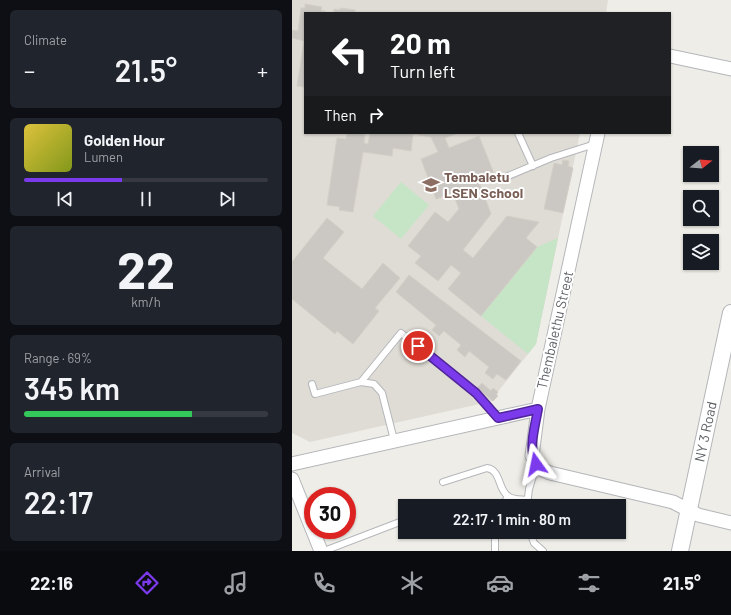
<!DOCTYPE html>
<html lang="en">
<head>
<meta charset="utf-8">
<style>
	:root { --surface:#171b24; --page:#20242c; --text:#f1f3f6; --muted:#9ea1a6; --line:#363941; --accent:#7c3aed }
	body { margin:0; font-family:Barlow,sans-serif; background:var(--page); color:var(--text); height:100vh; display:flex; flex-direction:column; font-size:15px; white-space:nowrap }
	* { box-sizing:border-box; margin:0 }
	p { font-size:13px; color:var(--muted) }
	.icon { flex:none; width:22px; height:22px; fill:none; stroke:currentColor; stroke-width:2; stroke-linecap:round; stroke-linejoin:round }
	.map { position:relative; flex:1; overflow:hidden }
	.side { display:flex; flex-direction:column; gap:10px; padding:10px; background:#0d0f14; width:292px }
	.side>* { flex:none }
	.top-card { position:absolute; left:12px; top:12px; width:367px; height:122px; border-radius:0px; box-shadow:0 1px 3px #0004; background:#202124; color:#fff; overflow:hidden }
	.needle { width:26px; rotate:73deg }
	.controls { position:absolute; left:391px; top:146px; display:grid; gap:8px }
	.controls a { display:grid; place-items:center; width:36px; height:36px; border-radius:0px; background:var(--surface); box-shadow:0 1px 3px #0004; font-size:20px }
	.speed { position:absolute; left:12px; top:487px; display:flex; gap:8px; font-size:20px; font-weight:700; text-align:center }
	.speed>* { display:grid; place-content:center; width:52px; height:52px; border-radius:50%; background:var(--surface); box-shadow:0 1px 3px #0004; line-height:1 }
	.speed .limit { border:6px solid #d22; background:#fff; color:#111 }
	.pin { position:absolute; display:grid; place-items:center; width:34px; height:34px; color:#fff; margin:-17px; border:2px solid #fff; border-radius:50%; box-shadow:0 1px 4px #0007 }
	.me { position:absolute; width:44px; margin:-22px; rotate:348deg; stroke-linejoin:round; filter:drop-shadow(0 0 3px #0008) }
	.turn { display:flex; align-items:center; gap:14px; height:84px; padding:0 20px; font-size:18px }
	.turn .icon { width:52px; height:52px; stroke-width:2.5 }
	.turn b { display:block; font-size:28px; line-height:34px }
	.then { display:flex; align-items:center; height:38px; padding:0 20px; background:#0003; gap:8px; font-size:15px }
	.big { font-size:30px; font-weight:600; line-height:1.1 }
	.side .tile { flex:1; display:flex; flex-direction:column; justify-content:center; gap:6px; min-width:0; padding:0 14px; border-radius:6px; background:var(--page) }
	.side .dial { align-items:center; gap:0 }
	.dial b { font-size:52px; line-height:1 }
	.song { display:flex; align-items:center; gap:12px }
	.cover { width:48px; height:48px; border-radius:6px; background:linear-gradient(135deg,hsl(50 70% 55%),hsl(70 70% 35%)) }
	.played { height:4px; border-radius:2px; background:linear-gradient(90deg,var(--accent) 40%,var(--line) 40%) }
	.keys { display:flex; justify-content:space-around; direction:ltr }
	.heat { display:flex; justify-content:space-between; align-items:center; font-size:22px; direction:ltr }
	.charge { height:6px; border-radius:3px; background:linear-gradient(90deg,#34c759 69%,var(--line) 0) }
	.trip { position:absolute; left:106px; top:499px; width:228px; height:40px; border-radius:0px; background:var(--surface); box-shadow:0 1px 3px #0004; font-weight:600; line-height:40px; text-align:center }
	.tabs { display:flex; height:64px; justify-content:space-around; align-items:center; background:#090b0e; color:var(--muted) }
	.tabs .icon { width:28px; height:28px }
	.tabs .active { color:var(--accent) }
	.tabs b { font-size:18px; color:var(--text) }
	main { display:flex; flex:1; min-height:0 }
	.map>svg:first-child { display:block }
	.education { fill:#dfdcd5 }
	.green { fill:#c6e4c6 }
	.building { fill:#cbc8c4; stroke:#d3cfc6 }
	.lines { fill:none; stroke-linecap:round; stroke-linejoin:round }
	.service-casing { stroke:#b4b6ba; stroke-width:8 }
	.minor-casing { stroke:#b4b6ba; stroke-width:15 }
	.tertiary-casing { stroke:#b4b6ba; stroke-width:18 }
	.service { stroke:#fff; stroke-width:6 }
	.minor { stroke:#fff; stroke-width:13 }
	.tertiary { stroke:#fff; stroke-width:16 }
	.route-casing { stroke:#51269a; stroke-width:10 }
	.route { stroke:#7c3aed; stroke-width:7 }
	.labels { text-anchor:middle; stroke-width:4; stroke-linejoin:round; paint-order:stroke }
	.education-label { font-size:14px; font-weight:bold; fill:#785e54; stroke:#fff; text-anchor:start }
	.street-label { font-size:14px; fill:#5e6166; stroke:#fff }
</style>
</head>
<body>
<main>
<section class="side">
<div class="tile"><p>Climate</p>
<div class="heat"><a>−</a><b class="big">21.5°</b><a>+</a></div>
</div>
<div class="tile">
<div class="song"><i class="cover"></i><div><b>Golden Hour</b><p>Lumen</p></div></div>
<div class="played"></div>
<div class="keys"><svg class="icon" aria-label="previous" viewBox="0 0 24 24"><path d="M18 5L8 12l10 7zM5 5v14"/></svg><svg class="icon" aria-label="pause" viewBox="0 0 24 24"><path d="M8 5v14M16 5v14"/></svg><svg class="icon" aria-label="next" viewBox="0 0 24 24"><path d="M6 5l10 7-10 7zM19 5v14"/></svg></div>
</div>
<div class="tile dial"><b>22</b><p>km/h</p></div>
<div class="tile"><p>Range · 69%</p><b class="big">345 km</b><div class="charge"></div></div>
<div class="tile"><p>Arrival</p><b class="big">22:17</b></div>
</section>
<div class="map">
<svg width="439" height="551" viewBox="0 0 439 551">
	<rect width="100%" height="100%" fill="#efede7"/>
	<path class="education" d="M 0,0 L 316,0 L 314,13 L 13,13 L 13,133 L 288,133 L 244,344 L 204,394 L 206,396 L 201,401 L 18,442 L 0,433 Z"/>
	<path class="green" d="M 109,182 L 137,205 L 109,239 L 81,216 Z
		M 266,238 L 244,344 L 236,354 L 189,316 L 245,247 Z"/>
	<path class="building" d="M 13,4 L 30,7 L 29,11 L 33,11 L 33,13 L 13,13 L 13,87 L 5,86 L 12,41 L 0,38 L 0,30 L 6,31 L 9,8 L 13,8 Z
		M 48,8 L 63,10 L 63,13 L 65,13 L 42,13 L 42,9 L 48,10 Z
		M 55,133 L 73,133 L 72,143 L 76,144 L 78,133 L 166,133 L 153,138 L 157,148 L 187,136 L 203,176 L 187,182 L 199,214 L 171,250 L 181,258 L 215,216 L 247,222 L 234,238 L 245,247 L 189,316 L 156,289 L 169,273 L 159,265 L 146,281 L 123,263 L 129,256 L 116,246 L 143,212 L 156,222 L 167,209 L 161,193 L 144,199 L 129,159 L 146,152 L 139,137 L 121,134 L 119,151 L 101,148 L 100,156 L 71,152 L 61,212 L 47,210 L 48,207 L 35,205 L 45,138 L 54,139 Z
		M 271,160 L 277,161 L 276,166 L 281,168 L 271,213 L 252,209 L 262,163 L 270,165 Z
		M 35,218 L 52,232 L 31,258 L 70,289 L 91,263 L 108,278 L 83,308 L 87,311 L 61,344 L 45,331 L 43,334 L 0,299 L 0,262 Z
		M 117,275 L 229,361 L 214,380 L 205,374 L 201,379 L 193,373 L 197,367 L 177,351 L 173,357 L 165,350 L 169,345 L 152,331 L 147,336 L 140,330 L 144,325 L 104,292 Z
		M 190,383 L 199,391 L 201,388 L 206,392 L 204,395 L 206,396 L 201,401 L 185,388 Z"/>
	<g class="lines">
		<g class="service-casing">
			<path id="service" d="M 226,133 L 241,166
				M 209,179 L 259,158 L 303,144
				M 69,382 L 82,384 L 90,393 L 102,440
				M 20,384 L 23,394 L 69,382 L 109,333 L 183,393 L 206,418
				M 151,482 L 195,468 C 209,470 206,490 216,496 C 221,500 229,499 235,500
				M 210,506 L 216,497
				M 235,506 L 237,489 L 245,463
				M 238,532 L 242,543 L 251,551
				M 32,551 L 113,520
				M 203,551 L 203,532"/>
		</g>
		<g class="minor-casing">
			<path id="minor" d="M 378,56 L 439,69
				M 306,133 L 246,409 L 240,456 L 251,470 L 258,473 L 381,502 L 406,515 L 439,523
				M 0,464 L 246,409
				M 0,479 L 29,551"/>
		</g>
		<g class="tertiary-casing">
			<g id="tertiary">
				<path id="s1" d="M 388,551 L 439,313"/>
			</g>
		</g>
		<use href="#service" class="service"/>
		<use href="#minor" class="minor"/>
		<use href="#tertiary" class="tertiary"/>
	</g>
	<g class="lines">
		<g class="route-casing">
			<path id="route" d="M 126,346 L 184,393 L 206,418 L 246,409 C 243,427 236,448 244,464"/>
		</g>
		<use href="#route" class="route"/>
	</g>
	<defs>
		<g id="school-bare" transform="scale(1.38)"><path d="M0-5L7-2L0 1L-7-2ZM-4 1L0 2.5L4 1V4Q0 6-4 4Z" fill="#8d6e63" stroke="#fff" stroke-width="2.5" paint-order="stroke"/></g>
	</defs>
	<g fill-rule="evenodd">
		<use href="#school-bare" x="139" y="185"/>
	</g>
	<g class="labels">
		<g class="education-label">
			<text x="152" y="182">Tembaletu<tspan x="152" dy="16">LSEN School</tspan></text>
		</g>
		<g class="street-label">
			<text transform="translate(263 330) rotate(-77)" y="5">Thembalethu Street</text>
			<text dy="5" stroke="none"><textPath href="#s1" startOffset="122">NY 3 Road</textPath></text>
		</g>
	</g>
</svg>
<div class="controls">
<a><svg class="needle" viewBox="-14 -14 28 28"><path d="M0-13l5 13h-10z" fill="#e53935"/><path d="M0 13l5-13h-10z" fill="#9ea1a6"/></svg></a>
<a><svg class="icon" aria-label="search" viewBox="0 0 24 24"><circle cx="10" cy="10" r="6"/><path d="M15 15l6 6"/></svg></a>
<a><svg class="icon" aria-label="layers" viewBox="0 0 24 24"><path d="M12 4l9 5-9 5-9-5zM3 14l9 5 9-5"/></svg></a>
</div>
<div class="speed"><div class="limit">30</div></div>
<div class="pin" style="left:126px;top:346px;background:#d93025"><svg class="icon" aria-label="arrive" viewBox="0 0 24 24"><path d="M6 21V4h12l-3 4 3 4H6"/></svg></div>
<svg class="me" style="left:244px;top:464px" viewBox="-20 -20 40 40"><path d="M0-17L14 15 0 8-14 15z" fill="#7c3aed" stroke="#fff" stroke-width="4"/></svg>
<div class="trip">22:17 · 1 min · 80 m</div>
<div class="top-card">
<div class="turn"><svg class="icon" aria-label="left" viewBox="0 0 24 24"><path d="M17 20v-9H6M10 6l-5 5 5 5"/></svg><div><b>20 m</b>Turn left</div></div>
<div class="then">Then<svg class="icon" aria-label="right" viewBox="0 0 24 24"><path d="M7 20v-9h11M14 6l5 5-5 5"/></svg></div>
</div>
</div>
</main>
<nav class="tabs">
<b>22:16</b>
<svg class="icon active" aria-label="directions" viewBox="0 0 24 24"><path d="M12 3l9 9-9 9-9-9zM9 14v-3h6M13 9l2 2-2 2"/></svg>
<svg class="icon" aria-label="music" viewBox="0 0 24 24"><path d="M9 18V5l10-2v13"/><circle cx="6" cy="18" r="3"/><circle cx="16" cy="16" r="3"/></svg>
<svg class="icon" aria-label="phone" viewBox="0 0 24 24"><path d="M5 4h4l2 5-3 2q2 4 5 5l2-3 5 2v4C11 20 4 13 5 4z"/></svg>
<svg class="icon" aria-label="climate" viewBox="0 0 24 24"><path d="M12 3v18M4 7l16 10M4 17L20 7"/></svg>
<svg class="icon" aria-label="car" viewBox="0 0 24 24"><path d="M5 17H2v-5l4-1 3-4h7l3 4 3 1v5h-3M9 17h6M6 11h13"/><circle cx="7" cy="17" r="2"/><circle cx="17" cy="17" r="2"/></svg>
<svg class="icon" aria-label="filters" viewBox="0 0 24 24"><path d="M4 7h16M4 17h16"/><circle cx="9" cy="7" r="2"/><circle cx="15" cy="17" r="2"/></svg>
<b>21.5°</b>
</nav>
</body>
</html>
